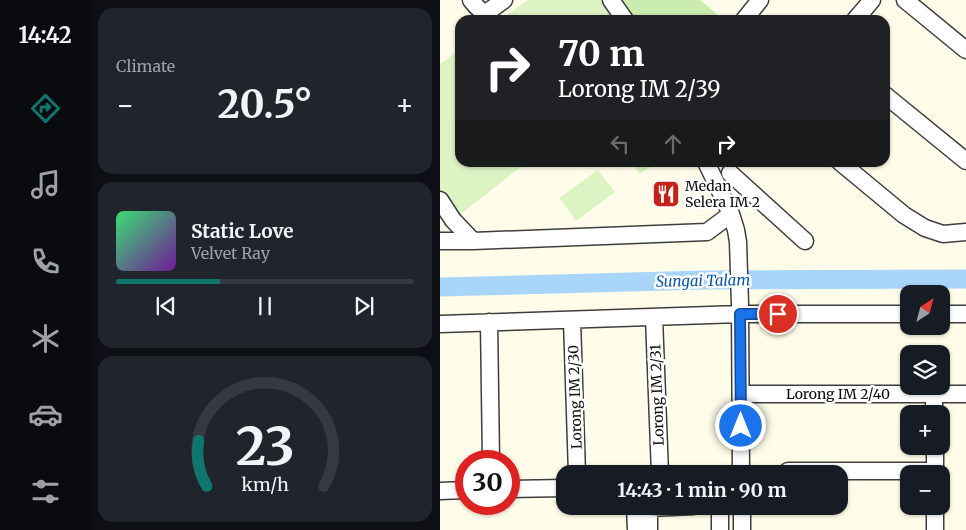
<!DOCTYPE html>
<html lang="en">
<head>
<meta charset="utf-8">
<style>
	:root { --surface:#171b24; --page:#20242c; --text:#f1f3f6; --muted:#9ea1a6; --line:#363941; --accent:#0f766e }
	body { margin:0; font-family:Merriweather,serif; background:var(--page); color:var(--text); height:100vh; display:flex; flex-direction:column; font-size:19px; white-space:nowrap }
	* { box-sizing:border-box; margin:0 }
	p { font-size:16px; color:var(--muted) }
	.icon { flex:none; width:28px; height:28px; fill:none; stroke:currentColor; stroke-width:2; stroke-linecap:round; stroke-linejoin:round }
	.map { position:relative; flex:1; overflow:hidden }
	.drawer { display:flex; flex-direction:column; gap:8px; padding:8px; background:#0d0f14; width:350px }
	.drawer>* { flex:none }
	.hud { position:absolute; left:15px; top:15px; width:435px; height:152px; border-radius:15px; box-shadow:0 1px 4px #0004; background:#202124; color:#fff; overflow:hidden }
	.needle { width:32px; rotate:36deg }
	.tools { position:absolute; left:460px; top:285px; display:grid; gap:10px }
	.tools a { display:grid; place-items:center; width:50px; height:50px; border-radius:10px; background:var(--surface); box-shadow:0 1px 4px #0004; font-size:25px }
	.speed { position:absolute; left:15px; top:450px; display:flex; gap:10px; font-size:25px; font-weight:700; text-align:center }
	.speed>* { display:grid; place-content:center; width:65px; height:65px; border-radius:50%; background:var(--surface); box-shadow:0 1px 4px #0004; line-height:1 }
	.speed .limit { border:8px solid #d22; background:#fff; color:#111 }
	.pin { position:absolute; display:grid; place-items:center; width:42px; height:42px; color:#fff; margin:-21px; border:2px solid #fff; border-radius:50%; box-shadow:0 1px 5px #0007 }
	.me { position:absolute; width:55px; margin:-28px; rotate:0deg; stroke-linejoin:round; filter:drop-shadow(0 0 4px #0008) }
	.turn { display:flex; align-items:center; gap:18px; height:105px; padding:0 20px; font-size:22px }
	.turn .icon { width:65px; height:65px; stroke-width:2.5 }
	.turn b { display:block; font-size:35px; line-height:42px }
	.lanes { display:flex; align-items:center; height:48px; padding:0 20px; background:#0003; justify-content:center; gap:25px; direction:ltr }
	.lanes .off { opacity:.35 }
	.big { font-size:38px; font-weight:700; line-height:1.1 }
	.drawer .card { flex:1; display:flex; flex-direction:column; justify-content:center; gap:8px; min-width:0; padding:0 18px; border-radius:15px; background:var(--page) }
	.drawer .dial { align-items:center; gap:0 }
	.dial svg { height:130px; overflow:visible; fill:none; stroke:var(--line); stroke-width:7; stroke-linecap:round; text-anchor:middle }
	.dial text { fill:var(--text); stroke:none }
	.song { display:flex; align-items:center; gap:15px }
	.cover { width:60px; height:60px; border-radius:8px; background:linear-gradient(135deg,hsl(140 70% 55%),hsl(280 70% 35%)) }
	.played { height:5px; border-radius:2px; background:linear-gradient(90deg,var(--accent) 35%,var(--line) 35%) }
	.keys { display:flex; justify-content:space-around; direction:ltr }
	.heat { display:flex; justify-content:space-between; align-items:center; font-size:28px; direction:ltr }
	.trip { position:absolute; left:116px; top:465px; width:292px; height:50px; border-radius:15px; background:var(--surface); box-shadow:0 1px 4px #0004; font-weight:700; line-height:50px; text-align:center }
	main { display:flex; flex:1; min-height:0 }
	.dock { display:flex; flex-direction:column; width:90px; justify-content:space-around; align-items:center; background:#090b0e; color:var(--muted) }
	.dock .icon { width:35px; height:35px }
	.dock .selected { color:var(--accent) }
	.dock b { font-size:22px; color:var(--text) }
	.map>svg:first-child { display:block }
	.green { fill:#caecb0 }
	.pitch { fill:#ddf3c3 }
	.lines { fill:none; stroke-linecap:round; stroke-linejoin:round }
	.river { stroke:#a9d5fb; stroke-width:19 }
	.minor-casing { stroke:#3e3e3e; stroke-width:19 }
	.minor { stroke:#fff; stroke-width:16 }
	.route-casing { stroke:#114b97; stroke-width:12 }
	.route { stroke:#1a73e8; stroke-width:9 }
	.labels { text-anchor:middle; stroke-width:5; stroke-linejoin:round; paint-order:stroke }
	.poi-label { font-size:14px; fill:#0b0b0b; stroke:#fff; text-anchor:start }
	.street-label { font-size:14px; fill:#0b0b0b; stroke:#fff }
	.water-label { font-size:15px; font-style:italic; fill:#0c54a6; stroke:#fff }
</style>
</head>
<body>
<main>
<nav class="dock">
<b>14:42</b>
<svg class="icon selected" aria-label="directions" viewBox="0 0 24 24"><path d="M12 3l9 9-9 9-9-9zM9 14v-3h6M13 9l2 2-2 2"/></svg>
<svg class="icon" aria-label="music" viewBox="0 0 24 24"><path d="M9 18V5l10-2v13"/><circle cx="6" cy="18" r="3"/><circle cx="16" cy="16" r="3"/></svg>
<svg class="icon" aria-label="phone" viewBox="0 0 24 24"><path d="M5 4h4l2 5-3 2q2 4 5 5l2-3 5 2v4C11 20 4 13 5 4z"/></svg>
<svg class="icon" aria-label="climate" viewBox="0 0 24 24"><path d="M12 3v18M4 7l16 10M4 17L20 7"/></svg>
<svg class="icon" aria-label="car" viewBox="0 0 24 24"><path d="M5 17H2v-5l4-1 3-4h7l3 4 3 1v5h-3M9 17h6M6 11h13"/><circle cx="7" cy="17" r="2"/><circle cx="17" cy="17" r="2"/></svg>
<svg class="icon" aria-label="filters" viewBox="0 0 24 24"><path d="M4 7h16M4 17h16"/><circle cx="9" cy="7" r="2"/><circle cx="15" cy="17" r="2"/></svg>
</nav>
<section class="drawer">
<div class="card"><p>Climate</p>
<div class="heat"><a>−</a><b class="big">20.5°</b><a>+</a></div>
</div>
<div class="card">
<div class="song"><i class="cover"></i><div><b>Static Love</b><p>Velvet Ray</p></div></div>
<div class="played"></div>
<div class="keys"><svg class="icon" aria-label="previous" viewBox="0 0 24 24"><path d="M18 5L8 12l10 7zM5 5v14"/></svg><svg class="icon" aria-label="pause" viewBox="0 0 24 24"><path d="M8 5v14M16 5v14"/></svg><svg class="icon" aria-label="next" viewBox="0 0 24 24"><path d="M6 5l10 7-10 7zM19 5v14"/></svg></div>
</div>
<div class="card dial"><svg viewBox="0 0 100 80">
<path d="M14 69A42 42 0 1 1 86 69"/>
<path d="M14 69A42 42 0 0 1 9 41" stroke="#0f766e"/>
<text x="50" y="56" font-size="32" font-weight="700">23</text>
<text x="50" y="72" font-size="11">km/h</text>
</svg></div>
</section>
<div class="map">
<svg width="526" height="530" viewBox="0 0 526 530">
	<rect width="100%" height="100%" fill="#fffde9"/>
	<path class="green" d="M 182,0 L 260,0 L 284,20 L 195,20 Z"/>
	<path class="pitch" d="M 88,0 L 171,0 L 182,20 L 60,20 Z
		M 20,49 L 20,162 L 86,163 L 13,220 L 0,200 L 0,64 Z
		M 191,163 L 216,163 L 200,174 Z
		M 158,170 L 175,192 L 136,221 L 119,198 Z"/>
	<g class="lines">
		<path class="river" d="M 0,287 L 264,280 L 526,279"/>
		<g class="minor-casing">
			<path id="minor" d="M 31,0 C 46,19 46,12 64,0
				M 171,0 L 185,20
				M 465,0 L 526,50
				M 304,20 L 320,0
				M 415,20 L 432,0
				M 445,95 L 526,161
				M 266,162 L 291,214 L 296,230 L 298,242 L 300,304 L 301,474
				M 400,162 L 464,215 L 485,228 L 503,234 L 526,232
				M 290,173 L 365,241
				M 0,200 L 13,220 L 33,241 L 0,241
				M 33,241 L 267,232 L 291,214
				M 501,314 L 526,314
				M 214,317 L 220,474
				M 132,320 L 137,474
				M 49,322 L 51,461
				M 0,324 L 300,314 L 469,314
				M 301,394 L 526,394
				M 494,394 L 494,414
				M 495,446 L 495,474
				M 348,471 L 495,471
				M 69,489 L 125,488
				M 0,491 L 26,490
				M 195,506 L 196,530
				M 209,506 L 209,530
				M 302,506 L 302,530
				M 495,506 L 495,530
				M 209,508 L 253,506
				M 280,530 L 280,506"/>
		</g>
		<use href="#minor" class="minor"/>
	</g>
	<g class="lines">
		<g class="route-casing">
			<path id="route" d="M 301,426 L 300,314 L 338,314"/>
		</g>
		<use href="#route" class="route"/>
	</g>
	<defs>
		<g id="restaurant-square" transform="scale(1.4375)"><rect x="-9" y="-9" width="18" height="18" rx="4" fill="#c62119" stroke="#fff"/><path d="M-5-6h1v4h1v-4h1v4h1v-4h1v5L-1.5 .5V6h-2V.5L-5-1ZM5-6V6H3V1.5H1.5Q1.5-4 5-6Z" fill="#fff"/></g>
	</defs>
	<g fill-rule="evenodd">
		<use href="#restaurant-square" x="226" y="194"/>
	</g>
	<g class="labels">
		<g class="poi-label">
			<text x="245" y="191">Medan<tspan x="245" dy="16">Selera IM 2</tspan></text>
		</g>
		<g class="street-label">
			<text x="398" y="399">Lorong IM 2/40</text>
			<text transform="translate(217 395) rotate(-92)" y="5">Lorong IM 2/31</text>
			<text transform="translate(135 397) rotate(-92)" y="5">Lorong IM 2/30</text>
		</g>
		<g class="water-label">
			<text transform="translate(263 281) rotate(-1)" y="5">Sungai Talam</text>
		</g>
	</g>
</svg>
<div class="tools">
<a><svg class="needle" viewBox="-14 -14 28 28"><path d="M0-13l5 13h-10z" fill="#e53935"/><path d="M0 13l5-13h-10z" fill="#9ea1a6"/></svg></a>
<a><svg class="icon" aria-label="layers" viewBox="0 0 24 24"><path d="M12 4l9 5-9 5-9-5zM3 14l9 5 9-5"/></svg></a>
<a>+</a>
<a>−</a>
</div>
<div class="speed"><div class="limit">30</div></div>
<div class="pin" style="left:338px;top:314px;background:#d93025"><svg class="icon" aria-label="arrive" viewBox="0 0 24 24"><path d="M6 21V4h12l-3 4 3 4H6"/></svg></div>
<svg class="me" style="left:301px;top:426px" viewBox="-20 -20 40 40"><circle r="17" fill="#1a73e8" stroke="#fff" stroke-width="3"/><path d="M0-11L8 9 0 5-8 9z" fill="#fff"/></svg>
<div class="trip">14:43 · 1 min · 90 m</div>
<div class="hud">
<div class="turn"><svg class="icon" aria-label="right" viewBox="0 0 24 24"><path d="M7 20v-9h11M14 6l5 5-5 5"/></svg><div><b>70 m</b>Lorong IM 2/39</div></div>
<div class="lanes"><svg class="icon off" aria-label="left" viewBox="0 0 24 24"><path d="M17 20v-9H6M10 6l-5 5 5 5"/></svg><svg class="icon off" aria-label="ahead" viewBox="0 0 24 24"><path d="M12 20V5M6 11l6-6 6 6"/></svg><svg class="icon" aria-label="right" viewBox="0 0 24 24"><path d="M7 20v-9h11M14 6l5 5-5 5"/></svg></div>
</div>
</div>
</main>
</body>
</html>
